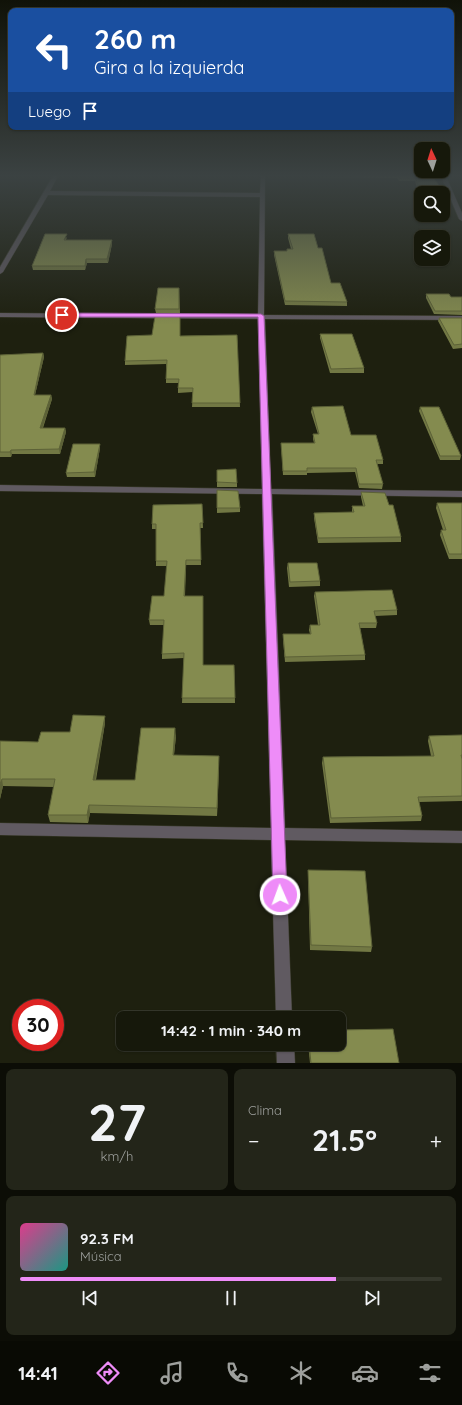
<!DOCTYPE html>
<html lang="es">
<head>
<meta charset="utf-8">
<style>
	:root { --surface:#16180b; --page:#232519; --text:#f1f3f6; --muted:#9ea09d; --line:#35372c; --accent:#ee8cf8 }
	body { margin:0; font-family:Quicksand,sans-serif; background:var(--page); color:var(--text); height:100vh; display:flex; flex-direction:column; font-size:15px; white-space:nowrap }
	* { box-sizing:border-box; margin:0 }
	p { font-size:13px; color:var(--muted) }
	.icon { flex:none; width:22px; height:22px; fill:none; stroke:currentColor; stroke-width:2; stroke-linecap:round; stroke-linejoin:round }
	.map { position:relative; height:1063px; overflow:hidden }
	.details { display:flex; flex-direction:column; gap:6px; padding:6px; background:#0c0d06; flex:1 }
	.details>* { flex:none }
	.hud { position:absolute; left:8px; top:8px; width:446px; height:122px; border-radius:8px; box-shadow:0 1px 3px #0004,0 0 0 1px var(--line); background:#1a4fa0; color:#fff; overflow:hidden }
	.needle { width:26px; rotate:356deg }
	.controls { position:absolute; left:414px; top:142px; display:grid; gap:8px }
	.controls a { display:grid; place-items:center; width:36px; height:36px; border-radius:8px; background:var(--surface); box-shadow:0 1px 3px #0004,0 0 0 1px var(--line); font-size:20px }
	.speed { position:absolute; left:12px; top:999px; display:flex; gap:8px; font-size:20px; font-weight:700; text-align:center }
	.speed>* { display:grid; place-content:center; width:52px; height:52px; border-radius:50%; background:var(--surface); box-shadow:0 1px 3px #0004,0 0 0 1px var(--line); line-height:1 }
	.speed .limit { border:6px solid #d22; background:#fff; color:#111 }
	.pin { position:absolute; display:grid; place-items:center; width:34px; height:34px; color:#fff; margin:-17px; border:2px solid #fff; border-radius:50%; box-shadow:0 1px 4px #0007 }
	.me { position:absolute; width:44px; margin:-22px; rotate:358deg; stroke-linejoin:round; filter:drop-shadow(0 0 3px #0008) }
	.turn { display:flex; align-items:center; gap:14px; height:84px; padding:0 20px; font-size:18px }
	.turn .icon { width:52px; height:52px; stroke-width:2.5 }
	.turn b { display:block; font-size:28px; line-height:34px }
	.then { display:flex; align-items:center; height:38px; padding:0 20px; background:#0003; gap:8px; font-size:15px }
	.big { font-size:30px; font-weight:700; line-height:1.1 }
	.details .card { flex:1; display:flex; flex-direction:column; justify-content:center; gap:6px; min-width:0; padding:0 14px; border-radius:8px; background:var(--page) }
	.details .dial { align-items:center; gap:0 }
	.dial b { font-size:52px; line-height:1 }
	.song { display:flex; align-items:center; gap:12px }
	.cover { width:48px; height:48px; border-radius:6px; background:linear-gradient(135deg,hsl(330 70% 55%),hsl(170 70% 35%)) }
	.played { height:4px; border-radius:2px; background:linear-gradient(90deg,var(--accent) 75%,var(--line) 75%) }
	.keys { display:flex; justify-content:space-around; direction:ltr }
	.heat { display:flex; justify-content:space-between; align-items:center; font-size:22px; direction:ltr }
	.details .tiles { flex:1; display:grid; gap:6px; grid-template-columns:1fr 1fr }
	.card:last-child { grid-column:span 2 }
	.trip { position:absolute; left:116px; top:1011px; width:230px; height:40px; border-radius:8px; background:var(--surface); box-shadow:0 1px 3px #0004,0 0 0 1px var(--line); font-weight:700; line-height:40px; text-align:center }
	.dock { display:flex; height:64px; justify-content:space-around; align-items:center; background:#090a04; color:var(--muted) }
	.dock .icon { width:28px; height:28px }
	.dock .selected { color:var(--accent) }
	.dock b { font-size:18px; color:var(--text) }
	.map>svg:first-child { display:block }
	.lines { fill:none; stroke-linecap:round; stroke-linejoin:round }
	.minor-casing { stroke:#3b3c2c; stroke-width:1 }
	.minor { fill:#605a61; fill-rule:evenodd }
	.wall { fill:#727844 }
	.shaded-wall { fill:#5c6137 }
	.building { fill:#848b4f; stroke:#5c6137 }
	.route { fill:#ee8cf8; stroke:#9b5ba1 }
</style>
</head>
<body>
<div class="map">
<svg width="462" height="1063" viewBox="0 0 462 1063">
	<rect width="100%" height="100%" fill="#1e200f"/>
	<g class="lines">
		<g class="minor-casing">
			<path id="minor" d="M 53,176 L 58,176 L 50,191 L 260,193 L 261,176 L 265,176 L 264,315 L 462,316 L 462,320 L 265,319 L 271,489 L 462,491 L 462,497 L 272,494 L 285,828 L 462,831 L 462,843 L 285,840 L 292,1018 L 276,1018 L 271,840 L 0,835 L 0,823 L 271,828 L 262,494 L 0,491 L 0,485 L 262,489 L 258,319 L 0,317 L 0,313 L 258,315 L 260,197 L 48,195 L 3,272 L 0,274 L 0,267 Z
				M 441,176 L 446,176 L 462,213 L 462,221 L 459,219 Z
				M 276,1044 L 294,1044 L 295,1063 L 277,1063 Z"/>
		</g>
		<use href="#minor" class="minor"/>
	</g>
	<path class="wall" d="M 432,176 L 444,192 L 443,195 L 443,193 L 421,193 L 421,195 L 419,195 L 415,181 L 399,181 L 397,178 L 309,177 Z
		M 288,234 L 318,248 L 331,283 L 347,302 L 347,306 L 285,305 L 274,255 L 274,251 L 287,251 L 287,249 L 291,249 L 288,238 Z
		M 67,237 L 66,240 L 112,240 L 112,244 L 108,263 L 87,263 L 85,270 L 33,270 L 32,266 Z
		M 179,288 L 180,313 L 156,313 L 155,309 Z
		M 426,294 L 451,297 L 462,297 L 462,315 L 434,314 L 426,298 Z
		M 439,318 L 462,318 L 462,348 L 453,349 L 438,321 Z
		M 320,334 L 364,368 L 364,373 L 330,373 L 320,338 Z
		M 237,335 L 240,407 L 192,407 L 193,392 L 178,393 L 178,383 L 166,383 L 166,364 L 125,365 L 125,361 L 180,336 Z
		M 43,353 L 44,357 L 35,395 L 51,395 L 52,399 L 43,428 L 65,428 L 66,432 L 60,454 L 12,454 L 11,457 L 0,457 L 0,355 Z
		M 312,407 L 351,435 L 383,460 L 383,464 L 377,464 L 383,484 L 382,489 L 359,488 L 355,472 L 307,473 L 307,475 L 283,475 L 281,443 L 314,443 L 313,439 L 313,434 L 318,434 L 311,412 Z
		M 420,407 L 461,456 L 460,460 L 440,460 L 419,411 Z
		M 100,444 L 100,448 L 95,477 L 67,477 L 66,473 Z
		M 217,470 L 237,483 L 237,487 L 217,487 Z
		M 217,490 L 240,508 L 240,512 L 217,513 Z
		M 361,492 L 389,505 L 401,537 L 401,542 L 318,543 L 314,518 L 314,513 L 352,512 L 352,506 L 363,506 L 361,497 Z
		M 437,503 L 462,503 L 462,559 L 449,559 L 440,535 L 441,530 L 443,530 L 436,508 Z
		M 202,504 L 203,528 L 200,528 L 201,565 L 186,565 L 185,596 L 203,665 L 234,665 L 235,703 L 182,703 L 184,658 L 162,659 L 162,654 L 164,625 L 150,625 L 149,620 L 164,596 L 167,566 L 156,566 L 156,529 L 152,529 L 152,524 Z
		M 288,563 L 320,581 L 320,586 L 289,587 L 287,568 Z
		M 315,592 L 397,610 L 397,615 L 375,616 L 377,623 L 376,628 L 360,628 L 365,655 L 365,660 L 285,662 L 283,639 L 283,634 L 310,634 L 309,630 L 310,625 L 318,625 L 314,596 Z
		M 105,716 L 105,723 L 96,780 L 135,780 L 176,736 L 174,755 L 219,764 L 217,816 L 90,813 L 88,823 L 50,822 L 48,815 L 54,787 L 3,786 L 0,799 L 0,741 L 38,742 L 70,732 Z
		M 462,735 L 462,801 L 419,802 L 422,816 L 421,821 L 330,823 L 322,763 L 323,757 L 431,756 L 428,741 L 429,736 Z
		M 308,870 L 372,947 L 371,952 L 310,950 L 308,875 Z
		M 308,1044 L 339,1044 L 399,1063 L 310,1063 Z"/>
	<path class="shaded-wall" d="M 112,240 L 112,244 L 108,263 L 107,259 Z
		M 86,259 L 87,263 L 85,270 L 85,266 Z
		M 43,353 L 44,357 L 34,399 L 34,395 Z
		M 51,395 L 52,399 L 41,432 L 40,428 Z
		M 65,428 L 66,432 L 60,454 L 59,449 Z
		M 100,444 L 100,448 L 95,477 L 94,472 Z
		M 11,450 L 12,454 L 11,457 L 10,452 Z
		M 105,716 L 105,723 L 94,787 L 93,780 Z
		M 175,728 L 176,736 L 173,763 L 173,755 Z
		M 219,756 L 219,764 L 217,816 L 217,808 Z
		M 2,779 L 3,786 L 0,799 L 0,784 Z
		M 89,805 L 90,813 L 88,823 L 87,815 Z"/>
	<path class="building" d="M 398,176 L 432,176 L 444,192 L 419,192 L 416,178 L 399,178 Z
		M 45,234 L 67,234 L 64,240 L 112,240 L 107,259 L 86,259 L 85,266 L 32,266 Z
		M 288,234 L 314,234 L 318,248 L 322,248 L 331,283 L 340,283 L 347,302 L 285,301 L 274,251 L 287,251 L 287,249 L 293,249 Z
		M 158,288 L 179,288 L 179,309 L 155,309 Z
		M 426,294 L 449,294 L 451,297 L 462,297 L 462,311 L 435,311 Z
		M 155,316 L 180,316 L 180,336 L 237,335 L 240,403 L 192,403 L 193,388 L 178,388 L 179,379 L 166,379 L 167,360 L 125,361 L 127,336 L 152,335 Z
		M 439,318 L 462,318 L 462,344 L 454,345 Z
		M 320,334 L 352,334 L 364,368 L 331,369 Z
		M 43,353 L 34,395 L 51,395 L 40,428 L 65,428 L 59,449 L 11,450 L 10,452 L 0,452 L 0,355 Z
		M 343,406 L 351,435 L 376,435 L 383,460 L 376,460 L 383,484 L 359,484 L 356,468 L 307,468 L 307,471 L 283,471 L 281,443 L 315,443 L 313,434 L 319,434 L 312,407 Z
		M 420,407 L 439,407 L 461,456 L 440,456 Z
		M 73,444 L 100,444 L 94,472 L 66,473 Z
		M 236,469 L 237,483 L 217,482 L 217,470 Z
		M 217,490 L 238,491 L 240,508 L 217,508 Z
		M 361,492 L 385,493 L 389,505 L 393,505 L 401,537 L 318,538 L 314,513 L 354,512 L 352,506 L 365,506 Z
		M 437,503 L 462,503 L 462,554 L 449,554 L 441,530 L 446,530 Z
		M 202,504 L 203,523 L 200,523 L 201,560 L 186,560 L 184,596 L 203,596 L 203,665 L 234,665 L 235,698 L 182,698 L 184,653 L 162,654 L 164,620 L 149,620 L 152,596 L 164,596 L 167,561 L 156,561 L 156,524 L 152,524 L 153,505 Z
		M 288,563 L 317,563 L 320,581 L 290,582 Z
		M 392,590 L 397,610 L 374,611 L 377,623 L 359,623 L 365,655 L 285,657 L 283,634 L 311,634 L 310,625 L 320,625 L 315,592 Z
		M 73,715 L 105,716 L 93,780 L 135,780 L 141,728 L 175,728 L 173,755 L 219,756 L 217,808 L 89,805 L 87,815 L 48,815 L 55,779 L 2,779 L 0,784 L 0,741 L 38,742 L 41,732 L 70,732 Z
		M 462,735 L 462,755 L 461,755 L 462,759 L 462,796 L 418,797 L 422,816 L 331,818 L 323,757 L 434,756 L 429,736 Z
		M 308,870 L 365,871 L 372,947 L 311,945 Z
		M 393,1029 L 399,1063 L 311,1063 L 309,1044 L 339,1044 L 339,1030 Z"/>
	<linearGradient id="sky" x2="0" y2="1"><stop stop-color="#101208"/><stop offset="0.54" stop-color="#3b4242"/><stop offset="1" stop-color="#3b4242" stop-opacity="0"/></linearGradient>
	<rect width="462" height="325" fill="url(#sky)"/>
	<path class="route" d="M 59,313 L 261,314 L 264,316 L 287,895 L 285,900 L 280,901 L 275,900 L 273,895 L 258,317 L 62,317 L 58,315 Z"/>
</svg>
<div class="controls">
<a><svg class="needle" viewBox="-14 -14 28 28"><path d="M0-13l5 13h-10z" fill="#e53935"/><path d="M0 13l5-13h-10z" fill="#9ea09d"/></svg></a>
<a><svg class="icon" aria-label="search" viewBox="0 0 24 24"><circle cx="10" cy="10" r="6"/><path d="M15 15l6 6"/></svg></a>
<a><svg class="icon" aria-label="layers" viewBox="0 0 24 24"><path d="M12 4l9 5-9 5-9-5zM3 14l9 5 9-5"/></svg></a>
</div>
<div class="speed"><div class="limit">30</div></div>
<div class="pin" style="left:62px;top:315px;background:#d93025"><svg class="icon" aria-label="arrive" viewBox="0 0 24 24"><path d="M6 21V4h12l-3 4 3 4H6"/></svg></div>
<svg class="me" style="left:280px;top:895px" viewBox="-20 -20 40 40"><circle r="17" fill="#ee8cf8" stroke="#fff" stroke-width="3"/><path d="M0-11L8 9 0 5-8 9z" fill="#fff"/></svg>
<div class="trip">14:42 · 1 min · 340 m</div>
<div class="hud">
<div class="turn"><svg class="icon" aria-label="left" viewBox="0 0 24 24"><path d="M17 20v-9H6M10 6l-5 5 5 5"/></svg><div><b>260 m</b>Gira a la izquierda</div></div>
<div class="then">Luego<svg class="icon" aria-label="arrive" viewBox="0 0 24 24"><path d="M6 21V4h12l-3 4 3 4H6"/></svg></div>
</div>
</div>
<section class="details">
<div class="tiles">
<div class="card dial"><b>27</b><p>km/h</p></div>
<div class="card"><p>Clima</p>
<div class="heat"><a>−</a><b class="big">21.5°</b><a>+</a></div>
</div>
<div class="card">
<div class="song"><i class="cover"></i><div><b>92.3 FM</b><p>Música</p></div></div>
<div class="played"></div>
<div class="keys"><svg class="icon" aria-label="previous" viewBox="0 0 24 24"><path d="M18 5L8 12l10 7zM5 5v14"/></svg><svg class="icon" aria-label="pause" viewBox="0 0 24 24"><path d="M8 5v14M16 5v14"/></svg><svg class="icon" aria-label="next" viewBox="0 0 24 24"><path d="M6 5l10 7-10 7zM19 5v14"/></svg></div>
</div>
</div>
</section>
<nav class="dock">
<b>14:41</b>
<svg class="icon selected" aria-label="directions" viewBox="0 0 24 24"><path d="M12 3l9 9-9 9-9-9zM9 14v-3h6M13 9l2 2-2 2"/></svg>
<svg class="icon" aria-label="music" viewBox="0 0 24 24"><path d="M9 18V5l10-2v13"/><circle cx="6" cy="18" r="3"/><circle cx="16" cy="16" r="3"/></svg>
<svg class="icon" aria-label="phone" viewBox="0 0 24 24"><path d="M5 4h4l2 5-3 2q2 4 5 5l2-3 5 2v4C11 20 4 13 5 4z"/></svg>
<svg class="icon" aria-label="climate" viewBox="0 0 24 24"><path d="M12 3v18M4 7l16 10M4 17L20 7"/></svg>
<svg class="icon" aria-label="car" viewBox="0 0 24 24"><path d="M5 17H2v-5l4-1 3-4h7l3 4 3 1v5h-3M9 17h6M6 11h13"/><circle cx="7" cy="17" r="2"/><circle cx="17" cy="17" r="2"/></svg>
<svg class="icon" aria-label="filters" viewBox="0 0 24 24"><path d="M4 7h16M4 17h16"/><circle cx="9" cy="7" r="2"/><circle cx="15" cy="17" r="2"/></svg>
</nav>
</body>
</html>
